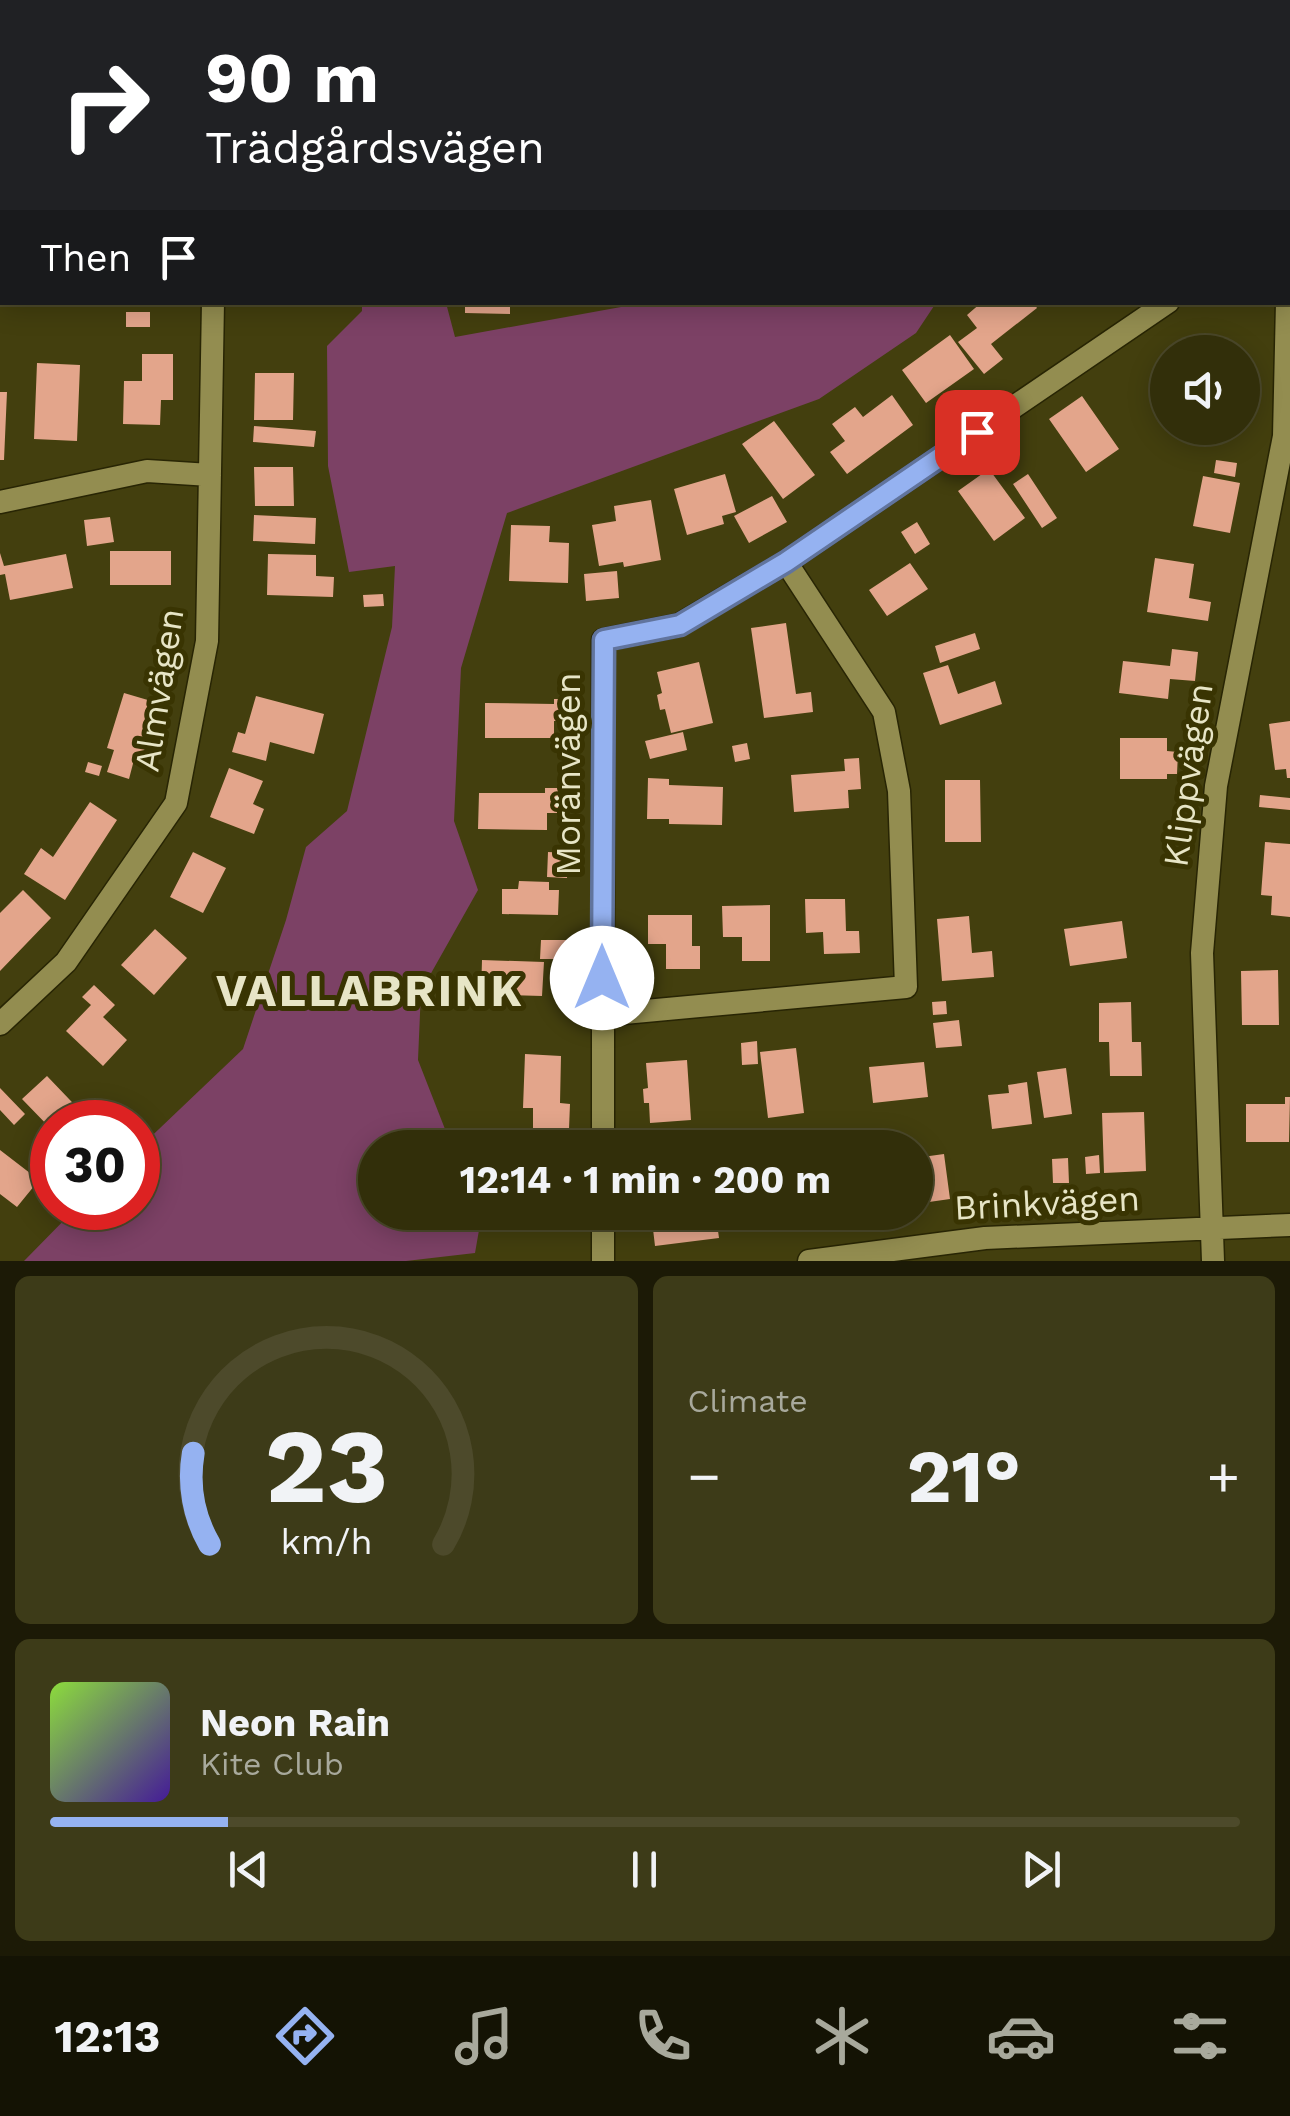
<!DOCTYPE html>
<html lang="en">
<head>
<meta charset="utf-8">
<style>
	:root { --surface:#322f0a; --page:#3d3b18; --text:#f1f3f6; --muted:#a8a99c; --line:#4d4a2b; --accent:#95b2f1 }
	body { margin:0; font-family:"Work Sans",sans-serif; background:var(--page); color:var(--text); height:100vh; display:flex; flex-direction:column; font-size:38px; white-space:nowrap }
	* { box-sizing:border-box; margin:0 }
	p { font-size:32px; color:var(--muted) }
	.icon { flex:none; width:55px; height:55px; fill:none; stroke:currentColor; stroke-width:2; stroke-linecap:round; stroke-linejoin:round }
	.map { position:relative; height:1261px; overflow:hidden }
	.sheet { display:flex; flex-direction:column; gap:15px; padding:15px; background:#1c1a06; flex:1 }
	.sheet>* { flex:none }
	.hud { position:absolute; left:0px; top:0px; width:1290px; height:305px; box-shadow:0 5px 25px #0003,0 0 0 2px var(--line); background:#202124; color:#fff; overflow:hidden }
	.controls { position:absolute; left:1150px; top:335px; display:grid; gap:20px }
	.controls a { display:grid; place-items:center; width:110px; height:110px; border-radius:50%; background:var(--surface); box-shadow:0 5px 25px #0003,0 0 0 2px var(--line); font-size:50px }
	.speed { position:absolute; left:30px; top:1100px; display:flex; gap:20px; font-size:50px; font-weight:700; text-align:center }
	.speed>* { display:grid; place-content:center; width:130px; height:130px; border-radius:50%; background:var(--surface); box-shadow:0 5px 25px #0003,0 0 0 2px var(--line); line-height:1 }
	.speed .limit { border:15px solid #d22; background:#fff; color:#111 }
	.pin { position:absolute; display:grid; place-items:center; width:85px; height:85px; color:#fff; margin:-42px; border-radius:20px; box-shadow:0 5px 15px #0006 }
	.me { position:absolute; width:110px; margin:-55px; rotate:0deg; stroke-linejoin:round; filter:drop-shadow(0 0 8px #0008) }
	.turn { display:flex; align-items:center; gap:35px; height:210px; padding:0 40px; font-size:45px }
	.turn .icon { width:130px; height:130px; stroke-width:2.5 }
	.turn b { display:block; font-size:70px; line-height:85px }
	.then { display:flex; align-items:center; height:95px; padding:0 40px; background:#0003; gap:20px; font-size:38px }
	.big { font-size:75px; font-weight:700; line-height:1.1 }
	.sheet .tile { flex:1; display:flex; flex-direction:column; justify-content:center; gap:15px; min-width:0; padding:0 35px; border-radius:15px; background:var(--page) }
	.sheet .dial { align-items:center; gap:0 }
	.dial svg { height:260px; overflow:visible; fill:none; stroke:var(--line); stroke-width:7; stroke-linecap:round; text-anchor:middle }
	.dial text { fill:var(--text); stroke:none }
	.song { display:flex; align-items:center; gap:30px }
	.cover { width:120px; height:120px; border-radius:15px; background:linear-gradient(135deg,hsl(90 70% 55%),hsl(260 70% 35%)) }
	.played { height:10px; border-radius:5px; background:linear-gradient(90deg,var(--accent) 15%,var(--line) 15%) }
	.keys { display:flex; justify-content:space-around; direction:ltr }
	.heat { display:flex; justify-content:space-between; align-items:center; font-size:55px; direction:ltr }
	.sheet .tiles { flex:1; display:grid; gap:15px; grid-template-columns:1fr 1fr }
	.tile:last-child { grid-column:span 2 }
	.trip { position:absolute; left:358px; top:1130px; width:575px; height:100px; border-radius:50px; background:var(--surface); box-shadow:0 5px 25px #0003,0 0 0 2px var(--line); font-weight:700; line-height:100px; text-align:center }
	.tabs { display:flex; height:160px; justify-content:space-around; align-items:center; background:#141304; color:var(--muted) }
	.tabs .icon { width:70px; height:70px }
	.tabs .selected { color:var(--accent) }
	.tabs b { font-size:45px; color:var(--text) }
	.map>svg:first-child { display:block }
	.green { fill:#7c4165 }
	.building { fill:#e3a58b }
	.lines { fill:none; stroke-linecap:round; stroke-linejoin:round }
	.street-casing { stroke:#282504; stroke-width:25 }
	.street { stroke:#938d50; stroke-width:22 }
	.route-casing { stroke:#61749d; stroke-width:25 }
	.route { stroke:#95b2f1; stroke-width:18 }
	.labels { text-anchor:middle; stroke-width:10; stroke-linejoin:round; paint-order:stroke }
	.street-label { font-size:35px; fill:#e7e5c6; stroke:#393402 }
	.district-label { font-size:45px; font-weight:bold; letter-spacing:2.5px; fill:#e7e5c6; stroke:#393402 }
</style>
</head>
<body>
<div class="map">
<svg width="1290" height="1261" viewBox="0 0 1290 1261">
	<rect width="100%" height="100%" fill="#433f0e"/>
	<path class="green" d="M 1074,0 L 1290,0 L 1290,13 L 1288,15 L 1288,2 L 1072,2 Z
		M 362,303 L 446,303 L 455,337 L 643,303 L 936,303 L 916,333 L 819,399 L 507,513 L 461,668 L 454,821 L 478,890 L 421,991 L 418,1060 L 452,1147 L 375,1148 L 375,1212 L 482,1213 L 475,1253 L 406,1261 L 24,1261 L 76,1208 L 138,1208 L 138,1149 L 243,1049 L 286,920 L 306,847 L 347,811 L 392,627 L 395,566 L 349,572 L 328,466 L 327,346 L 362,311 Z"/>
	<path class="building" d="M 465,302 L 510,302 L 510,314 L 465,313 Z
		M 982,302 L 1033,302 L 1037,308 L 991,344 L 1003,359 L 984,374 L 958,342 L 977,328 L 967,315 Z
		M 126,312 L 150,312 L 150,327 L 126,327 Z
		M 950,335 L 974,369 L 926,403 L 902,370 Z
		M 142,354 L 173,354 L 173,400 L 161,400 L 160,425 L 123,424 L 124,381 L 142,381 Z
		M 37,363 L 80,365 L 77,441 L 34,439 Z
		M 255,373 L 294,373 L 293,420 L 254,420 Z
		M 0,392 L 7,392 L 4,460 L 0,460 Z
		M 892,395 L 913,425 L 847,474 L 830,452 L 845,441 L 832,424 L 855,407 L 863,417 Z
		M 1082,396 L 1119,449 L 1086,472 L 1049,419 Z
		M 774,421 L 815,475 L 783,499 L 742,444 Z
		M 254,426 L 316,431 L 314,447 L 253,442 Z
		M 1216,460 L 1237,463 L 1235,477 L 1214,473 Z
		M 254,467 L 293,467 L 294,506 L 255,506 Z
		M 989,469 L 1025,518 L 994,541 L 958,491 Z
		M 725,474 L 736,512 L 722,516 L 724,524 L 687,535 L 674,489 Z
		M 1028,474 L 1057,518 L 1042,528 L 1013,484 Z
		M 1203,476 L 1240,483 L 1230,533 L 1193,526 Z
		M 772,496 L 787,522 L 749,543 L 734,516 Z
		M 651,500 L 661,560 L 624,567 L 623,562 L 599,566 L 592,525 L 616,521 L 614,506 Z
		M 254,515 L 316,518 L 315,544 L 253,541 Z
		M 110,517 L 114,542 L 87,546 L 84,520 Z
		M 917,522 L 930,544 L 915,554 L 901,532 Z
		M 511,525 L 550,526 L 549,542 L 569,543 L 568,583 L 509,581 Z
		M 110,551 L 171,551 L 171,585 L 110,585 Z
		M 0,553 L 4,566 L 66,554 L 73,588 L 10,600 L 5,574 L 0,575 Z
		M 268,554 L 316,555 L 316,576 L 334,577 L 333,597 L 267,595 Z
		M 1155,558 L 1194,564 L 1189,598 L 1211,602 L 1208,621 L 1147,612 Z
		M 910,563 L 928,589 L 887,616 L 869,590 Z
		M 617,571 L 619,598 L 586,601 L 584,574 Z
		M 383,594 L 384,606 L 364,607 L 363,595 Z
		M 786,623 L 796,694 L 811,692 L 813,712 L 764,718 L 751,628 Z
		M 975,633 L 980,649 L 940,663 L 935,646 Z
		M 1172,649 L 1198,652 L 1195,681 L 1170,679 L 1168,699 L 1119,693 L 1123,661 L 1170,666 Z
		M 699,662 L 713,723 L 671,733 L 665,709 L 660,710 L 657,695 L 662,693 L 657,672 Z
		M 948,665 L 958,694 L 995,681 L 1002,704 L 940,725 L 923,673 Z
		M 124,693 L 158,703 L 142,758 L 135,756 L 129,779 L 107,772 L 114,750 L 107,748 Z
		M 256,696 L 324,714 L 314,754 L 270,742 L 266,761 L 232,752 L 238,732 L 245,734 Z
		M 554,699 L 569,699 L 569,721 L 554,721 L 554,738 L 485,738 L 485,703 L 554,704 Z
		M 1290,721 L 1290,778 L 1287,778 L 1286,769 L 1275,770 L 1269,724 Z
		M 683,732 L 687,750 L 650,759 L 645,741 Z
		M 1120,738 L 1167,738 L 1167,751 L 1178,752 L 1177,774 L 1167,774 L 1167,779 L 1120,779 Z
		M 747,743 L 750,759 L 735,762 L 732,746 Z
		M 859,758 L 861,789 L 848,790 L 849,808 L 794,812 L 791,775 L 845,771 L 844,759 Z
		M 88,762 L 102,766 L 99,776 L 85,772 Z
		M 229,768 L 263,781 L 253,804 L 264,809 L 254,834 L 210,817 Z
		M 648,778 L 669,779 L 669,785 L 723,787 L 722,825 L 669,824 L 669,819 L 647,819 Z
		M 945,780 L 980,780 L 981,842 L 945,842 Z
		M 545,788 L 558,788 L 558,813 L 547,813 L 547,830 L 478,829 L 479,793 L 545,793 Z
		M 1260,795 L 1290,798 L 1290,810 L 1259,807 Z
		M 90,802 L 117,820 L 65,900 L 24,874 L 41,848 L 53,857 Z
		M 1265,842 L 1290,844 L 1290,917 L 1271,915 L 1272,896 L 1261,895 Z
		M 193,852 L 226,868 L 203,913 L 170,897 Z
		M 548,852 L 568,853 L 567,878 L 547,877 Z
		M 519,881 L 549,882 L 549,890 L 559,890 L 558,915 L 502,914 L 502,889 L 518,889 Z
		M 23,890 L 51,918 L 0,971 L 0,913 Z
		M 805,899 L 845,899 L 846,931 L 859,931 L 860,953 L 824,954 L 823,932 L 806,933 Z
		M 770,905 L 770,961 L 742,961 L 742,937 L 723,937 L 722,906 Z
		M 648,915 L 692,915 L 692,946 L 700,946 L 700,969 L 666,969 L 666,944 L 648,944 Z
		M 969,916 L 972,953 L 992,951 L 994,977 L 942,981 L 937,919 Z
		M 1122,921 L 1127,958 L 1070,966 L 1064,929 Z
		M 155,929 L 187,958 L 154,995 L 121,965 Z
		M 541,940 L 566,940 L 566,959 L 540,959 Z
		M 482,960 L 544,962 L 542,996 L 481,994 Z
		M 1278,970 L 1279,1025 L 1242,1025 L 1241,971 Z
		M 94,985 L 115,1005 L 103,1017 L 127,1040 L 103,1066 L 66,1031 L 91,1005 L 82,997 Z
		M 946,1001 L 947,1014 L 933,1015 L 932,1002 Z
		M 1131,1002 L 1132,1042 L 1141,1042 L 1142,1076 L 1110,1076 L 1109,1042 L 1099,1042 L 1099,1003 Z
		M 959,1020 L 962,1046 L 936,1048 L 933,1023 Z
		M 757,1041 L 758,1064 L 742,1065 L 741,1043 Z
		M 796,1048 L 804,1113 L 768,1118 L 760,1052 Z
		M 525,1054 L 561,1056 L 560,1103 L 570,1104 L 569,1129 L 533,1128 L 533,1108 L 523,1108 Z
		M 687,1060 L 691,1120 L 650,1123 L 649,1103 L 644,1103 L 643,1089 L 648,1088 L 646,1063 Z
		M 924,1062 L 928,1097 L 873,1103 L 869,1067 Z
		M 1066,1068 L 1072,1114 L 1044,1118 L 1037,1072 Z
		M 47,1076 L 91,1122 L 52,1122 L 52,1130 L 22,1099 Z
		M 1027,1082 L 1032,1124 L 992,1129 L 988,1095 L 1009,1093 L 1008,1085 Z
		M 0,1088 L 25,1114 L 14,1125 L 0,1110 Z
		M 1285,1097 L 1290,1097 L 1289,1142 L 1246,1142 L 1246,1104 L 1285,1104 Z
		M 1144,1112 L 1146,1171 L 1104,1173 L 1102,1113 Z
		M 0,1150 L 39,1180 L 17,1207 L 0,1194 Z
		M 944,1154 L 950,1199 L 915,1204 L 915,1158 Z
		M 1099,1155 L 1100,1173 L 1086,1174 L 1085,1157 Z
		M 1068,1158 L 1069,1183 L 1053,1183 L 1052,1159 Z
		M 527,1212 L 566,1212 L 566,1217 L 527,1217 Z
		M 651,1212 L 684,1212 L 685,1220 L 716,1216 L 719,1238 L 655,1246 Z
		M 757,1212 L 823,1212 L 824,1217 L 760,1229 Z"/>
	<g class="lines">
		<g class="street-casing">
			<path id="street" d="M 221,2 L 221,0
				M 563,2 L 563,0
				M 906,2 L 908,0
				M 0,167 L 2,168
				M 1288,218 L 1288,282
				M 0,502 L 147,471 L 210,475
				M 602,1015 L 906,987 L 899,791 L 884,712 L 786,562
				M 0,1024 L 66,962 L 176,803 L 207,641 L 213,302
				M 603,1148 L 603,640 L 679,625 L 786,562 L 1168,302
				M 603,1212 L 603,1261
				M 809,1261 L 985,1238 L 1290,1225
				M 1213,1261 L 1202,953 L 1216,786 L 1284,436 L 1287,302"/>
		</g>
		<use href="#street" class="street"/>
	</g>
	<g class="lines">
		<g class="route-casing">
			<path id="route" d="M 602,978 L 604,640 L 680,625 L 786,562 L 977,432"/>
		</g>
		<use href="#route" class="route"/>
	</g>
	<g class="labels">
		<g class="street-label">
			<text transform="translate(159 690) rotate(-81)" y="12">Almvägen</text>
			<text transform="translate(568 774) rotate(-90)" y="12">Moränvägen</text>
			<text transform="translate(1188 775) rotate(-82)" y="12">Klippvägen</text>
			<text transform="translate(1047 1203) rotate(-3)" y="12">Brinkvägen</text>
		</g>
		<g class="district-label">
			<text x="370" y="1006">VALLABRINK</text>
		</g>
	</g>
</svg>
<div class="controls">
<a><svg class="icon" aria-label="sound" viewBox="0 0 24 24"><path d="M4 9h4l5-4v14l-5-4H4zM17 9q2 3 0 6"/></svg></a>
</div>
<div class="speed"><div class="limit">30</div></div>
<div class="pin" style="left:977px;top:432px;background:#d93025"><svg class="icon" aria-label="arrive" viewBox="0 0 24 24"><path d="M6 21V4h12l-3 4 3 4H6"/></svg></div>
<svg class="me" style="left:602px;top:978px" viewBox="-20 -20 40 40"><circle r="19" fill="#fff"/><path d="M0-13L10 11 0 6-10 11z" fill="#95b2f1"/></svg>
<div class="trip">12:14 · 1 min · 200 m</div>
<div class="hud">
<div class="turn"><svg class="icon" aria-label="right" viewBox="0 0 24 24"><path d="M7 20v-9h11M14 6l5 5-5 5"/></svg><div><b>90 m</b>Trädgårdsvägen</div></div>
<div class="then">Then<svg class="icon" aria-label="arrive" viewBox="0 0 24 24"><path d="M6 21V4h12l-3 4 3 4H6"/></svg></div>
</div>
</div>
<section class="sheet">
<div class="tiles">
<div class="tile dial"><svg viewBox="0 0 100 80">
<path d="M14 69A42 42 0 1 1 86 69"/>
<path d="M14 69A42 42 0 0 1 9 41" stroke="#95b2f1"/>
<text x="50" y="56" font-size="32" font-weight="700">23</text>
<text x="50" y="72" font-size="11">km/h</text>
</svg></div>
<div class="tile"><p>Climate</p>
<div class="heat"><a>−</a><b class="big">21°</b><a>+</a></div>
</div>
<div class="tile">
<div class="song"><i class="cover"></i><div><b>Neon Rain</b><p>Kite Club</p></div></div>
<div class="played"></div>
<div class="keys"><svg class="icon" aria-label="previous" viewBox="0 0 24 24"><path d="M18 5L8 12l10 7zM5 5v14"/></svg><svg class="icon" aria-label="pause" viewBox="0 0 24 24"><path d="M8 5v14M16 5v14"/></svg><svg class="icon" aria-label="next" viewBox="0 0 24 24"><path d="M6 5l10 7-10 7zM19 5v14"/></svg></div>
</div>
</div>
</section>
<nav class="tabs">
<b>12:13</b>
<svg class="icon selected" aria-label="directions" viewBox="0 0 24 24"><path d="M12 3l9 9-9 9-9-9zM9 14v-3h6M13 9l2 2-2 2"/></svg>
<svg class="icon" aria-label="music" viewBox="0 0 24 24"><path d="M9 18V5l10-2v13"/><circle cx="6" cy="18" r="3"/><circle cx="16" cy="16" r="3"/></svg>
<svg class="icon" aria-label="phone" viewBox="0 0 24 24"><path d="M5 4h4l2 5-3 2q2 4 5 5l2-3 5 2v4C11 20 4 13 5 4z"/></svg>
<svg class="icon" aria-label="climate" viewBox="0 0 24 24"><path d="M12 3v18M4 7l16 10M4 17L20 7"/></svg>
<svg class="icon" aria-label="car" viewBox="0 0 24 24"><path d="M5 17H2v-5l4-1 3-4h7l3 4 3 1v5h-3M9 17h6M6 11h13"/><circle cx="7" cy="17" r="2"/><circle cx="17" cy="17" r="2"/></svg>
<svg class="icon" aria-label="filters" viewBox="0 0 24 24"><path d="M4 7h16M4 17h16"/><circle cx="9" cy="7" r="2"/><circle cx="15" cy="17" r="2"/></svg>
</nav>
</body>
</html>
